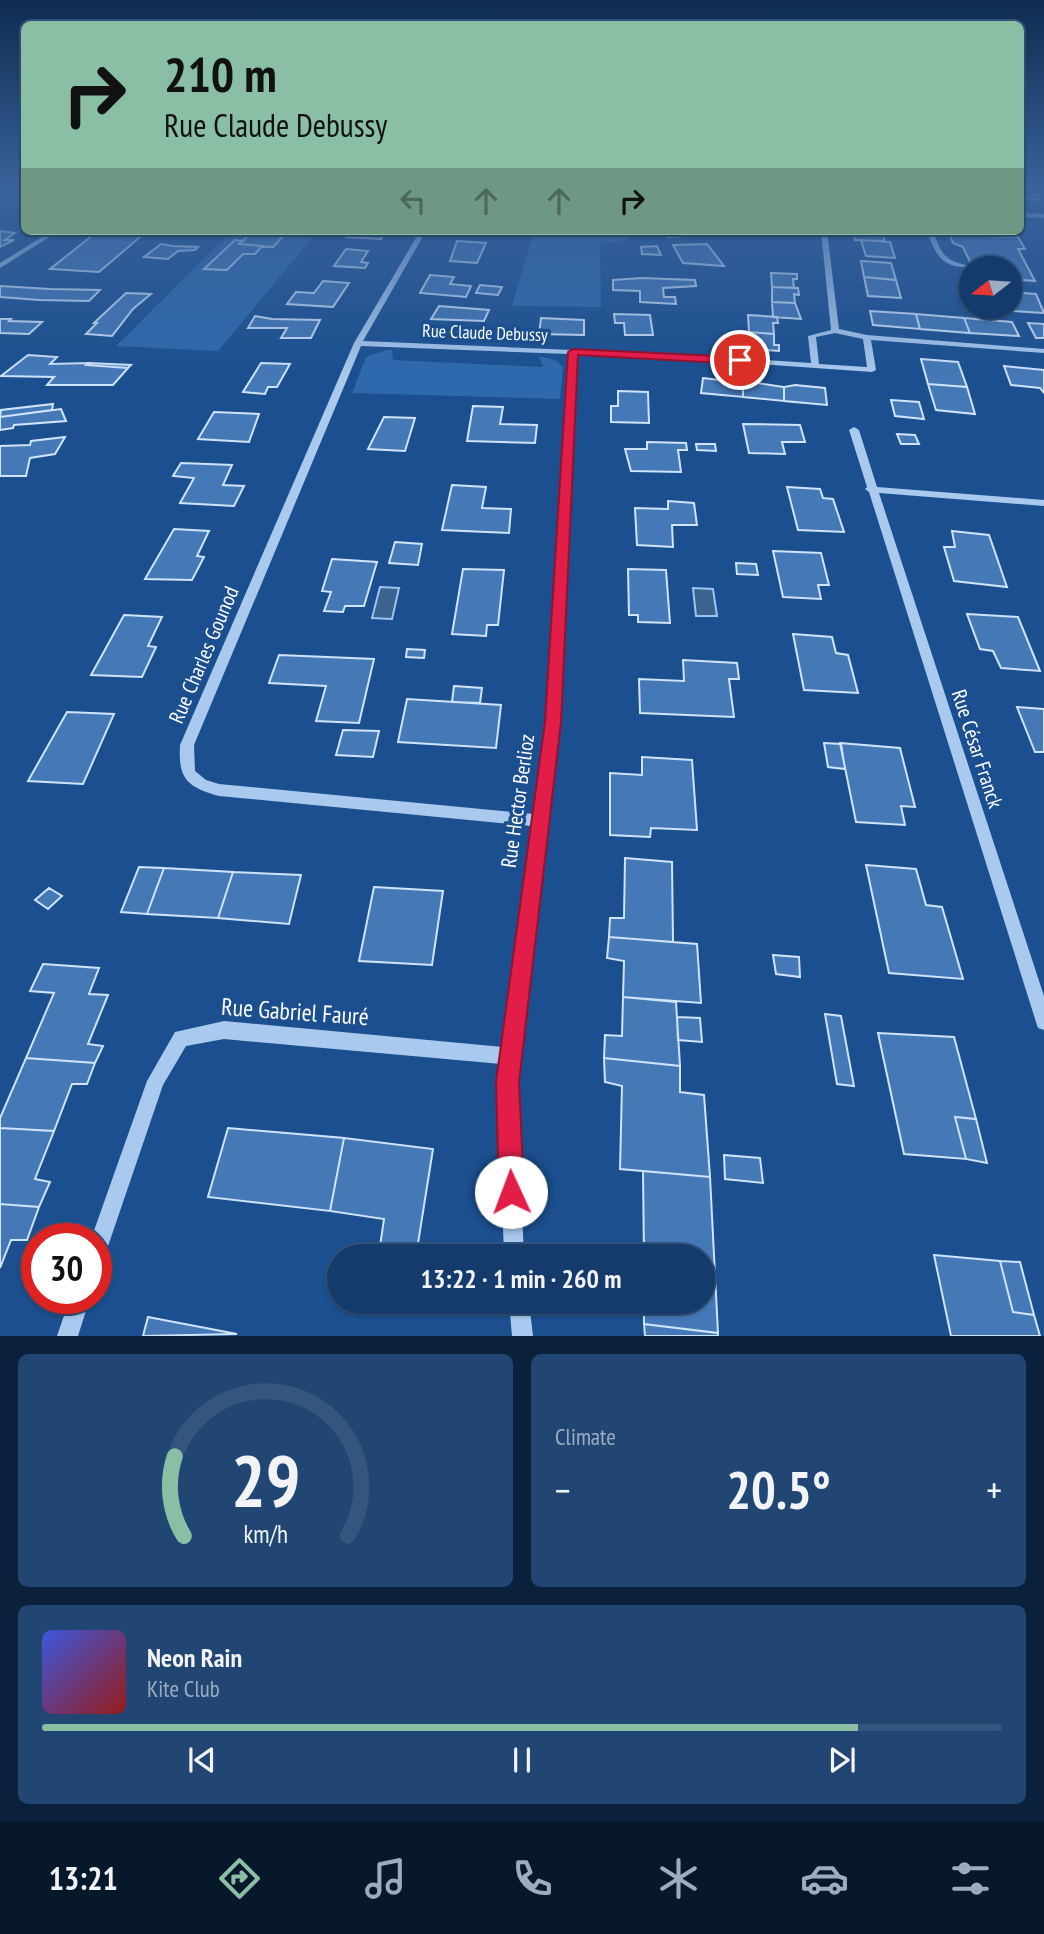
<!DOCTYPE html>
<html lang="en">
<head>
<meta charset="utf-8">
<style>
	:root { --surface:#143b6b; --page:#214673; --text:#f1f3f6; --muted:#9dadc1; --line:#33557e; --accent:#8abfa5 }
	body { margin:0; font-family:"PT Sans Narrow",sans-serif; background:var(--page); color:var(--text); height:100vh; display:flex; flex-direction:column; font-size:26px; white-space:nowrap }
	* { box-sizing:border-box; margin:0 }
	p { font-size:23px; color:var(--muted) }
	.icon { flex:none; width:38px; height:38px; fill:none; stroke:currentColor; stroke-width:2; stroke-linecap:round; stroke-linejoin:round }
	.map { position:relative; height:1336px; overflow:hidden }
	.sheet { display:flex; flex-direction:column; gap:18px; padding:18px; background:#0b203b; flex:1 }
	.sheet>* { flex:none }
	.top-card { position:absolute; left:21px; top:21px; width:1003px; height:214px; border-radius:10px; box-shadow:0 2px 5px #0004,0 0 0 2px var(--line); background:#8abfa5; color:#111; overflow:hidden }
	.needle { width:46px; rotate:253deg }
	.buttons { position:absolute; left:959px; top:256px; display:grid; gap:14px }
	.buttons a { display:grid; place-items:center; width:63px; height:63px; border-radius:50%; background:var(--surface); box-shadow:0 2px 5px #0004,0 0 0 2px var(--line); font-size:35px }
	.speed { position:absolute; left:21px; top:1223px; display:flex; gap:14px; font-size:35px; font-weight:700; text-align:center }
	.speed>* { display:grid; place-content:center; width:91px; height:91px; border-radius:50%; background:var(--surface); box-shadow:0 2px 5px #0004,0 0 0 2px var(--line); line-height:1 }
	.speed .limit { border:10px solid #d22; background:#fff; color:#111 }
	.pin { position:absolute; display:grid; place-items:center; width:60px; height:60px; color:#fff; margin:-30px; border:4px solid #fff; border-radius:50%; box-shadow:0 2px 7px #0007 }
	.me { position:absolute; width:77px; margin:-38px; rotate:358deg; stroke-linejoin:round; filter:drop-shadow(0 0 5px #0008) }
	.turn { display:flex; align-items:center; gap:24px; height:147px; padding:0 28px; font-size:32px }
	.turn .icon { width:91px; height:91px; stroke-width:2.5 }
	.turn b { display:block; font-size:49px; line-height:60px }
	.lanes { display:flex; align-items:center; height:66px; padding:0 28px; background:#0003; justify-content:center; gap:35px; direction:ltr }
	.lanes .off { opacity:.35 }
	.big { font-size:52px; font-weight:600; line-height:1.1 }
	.sheet .tile { flex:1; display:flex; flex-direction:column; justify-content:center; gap:10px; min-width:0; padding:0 24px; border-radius:10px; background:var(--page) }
	.sheet .dial { align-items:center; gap:0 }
	.dial svg { height:182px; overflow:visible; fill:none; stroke:var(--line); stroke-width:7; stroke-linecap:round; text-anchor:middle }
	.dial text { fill:var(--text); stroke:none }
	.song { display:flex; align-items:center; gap:21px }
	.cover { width:84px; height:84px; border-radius:10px; background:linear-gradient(135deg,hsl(230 70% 55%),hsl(0 70% 35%)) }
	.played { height:7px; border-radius:4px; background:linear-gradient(90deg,var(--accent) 85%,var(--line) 85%) }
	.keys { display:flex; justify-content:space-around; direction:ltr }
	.heat { display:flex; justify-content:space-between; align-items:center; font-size:38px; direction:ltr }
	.sheet .tiles { flex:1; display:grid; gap:18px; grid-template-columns:1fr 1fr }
	.tile:last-child { grid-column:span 2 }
	.trip { position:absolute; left:327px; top:1244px; width:388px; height:70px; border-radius:35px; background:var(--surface); box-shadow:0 2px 5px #0004,0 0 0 2px var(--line); font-weight:600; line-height:70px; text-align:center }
	.tab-bar { display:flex; height:112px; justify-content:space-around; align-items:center; background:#08182b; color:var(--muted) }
	.tab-bar .icon { width:49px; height:49px }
	.tab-bar .selected { color:var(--accent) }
	.tab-bar b { font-size:32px; color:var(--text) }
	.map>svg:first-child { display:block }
	.green { fill:#2e69ad }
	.water { fill:#3c6290; stroke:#9cc4f0; stroke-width:2 }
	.building { fill:#4478b7; stroke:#cfe3fa; stroke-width:2 }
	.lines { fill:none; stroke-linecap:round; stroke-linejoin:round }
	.minor { fill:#a9c9ee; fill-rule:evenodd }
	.route { fill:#e11d48; stroke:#92132f; stroke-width:2 }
	.labels { text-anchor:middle; stroke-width:7; stroke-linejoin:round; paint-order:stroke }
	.far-street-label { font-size:18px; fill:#fff; stroke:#1b4f8f }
	.street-label { font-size:21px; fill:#fff; stroke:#1b4f8f }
	.near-street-label { font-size:24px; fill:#fff; stroke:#1b4f8f }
</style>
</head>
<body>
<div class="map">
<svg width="1044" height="1336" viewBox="0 0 1044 1336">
	<rect width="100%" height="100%" fill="#1b4f8f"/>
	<path class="green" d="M 232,231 L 318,231 L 218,351 L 116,346 Z
		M 534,231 L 580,231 L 582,234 L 624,232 L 629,241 L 600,243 L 601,307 L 512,306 Z
		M 386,350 L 392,350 L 393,360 L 543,367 L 539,356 L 555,360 L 563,367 L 560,399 L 352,393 L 366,357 Z"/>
	<path class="water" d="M 380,587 L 399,588 L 392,619 L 372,618 Z
		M 693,588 L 713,589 L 717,616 L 696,616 Z"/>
	<path class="building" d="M 1020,188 L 1040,188 L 1033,189 L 1033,194 L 1039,195 L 1039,200 L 1020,197 Z
		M 0,231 L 15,233 L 5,240 L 14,240 L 0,247 Z
		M 98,231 L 147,231 L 99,272 L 50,269 Z
		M 352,231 L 376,231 L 385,233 L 381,239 L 347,237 Z
		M 664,231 L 698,231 L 701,235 L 668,237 Z
		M 854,231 L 881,231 L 885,241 L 855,240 Z
		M 251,233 L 284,235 L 273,247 L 239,244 Z
		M 950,235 L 1018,237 L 1025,249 L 1018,249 L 1035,281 L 1010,279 L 1010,268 L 973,268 L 963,247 L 953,243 Z
		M 235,240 L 243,241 L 239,244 L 262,246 L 255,254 L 243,254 L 227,270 L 204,269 Z
		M 861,240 L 890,242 L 895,258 L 866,256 Z
		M 457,241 L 486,243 L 477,263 L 450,261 Z
		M 161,244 L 172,246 L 198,247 L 195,250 L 178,251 L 168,259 L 144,257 Z
		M 707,244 L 724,266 L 683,263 L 673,245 Z
		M 657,246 L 661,255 L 642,254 L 641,247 Z
		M 346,249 L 368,251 L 361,262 L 368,263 L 365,268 L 334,266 Z
		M 861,261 L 891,263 L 896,280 L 864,277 Z
		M 771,273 L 797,274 L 797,279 L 793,279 L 794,288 L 772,287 Z
		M 430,275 L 454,277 L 450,284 L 471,286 L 466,297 L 420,293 Z
		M 864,277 L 896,280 L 901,298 L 868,296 Z
		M 642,278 L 695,280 L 696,286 L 663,288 L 664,297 L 675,297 L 676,304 L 640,302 L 640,291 L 613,290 L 613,280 Z
		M 323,281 L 349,283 L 333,307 L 287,304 L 296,292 L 314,293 Z
		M 480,285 L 502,287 L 498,295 L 476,293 Z
		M 0,286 L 50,289 L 100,290 L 89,301 L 39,300 L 0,297 Z
		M 772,287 L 798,288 L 799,295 L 794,294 L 795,303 L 772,302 Z
		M 1010,292 L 1036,294 L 1044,313 L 1013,311 Z
		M 126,293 L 151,294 L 133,309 L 112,336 L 86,334 L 97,323 L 94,323 Z
		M 772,302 L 795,303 L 801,319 L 773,317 Z
		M 439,306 L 489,310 L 484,321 L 431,319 Z
		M 870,311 L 916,314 L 920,329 L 873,325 Z
		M 614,314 L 650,315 L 653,335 L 625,335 L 624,323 L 615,323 Z
		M 916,314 L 964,318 L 970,333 L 920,329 Z
		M 748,315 L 777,317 L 778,323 L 773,323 L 774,334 L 749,332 Z
		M 255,316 L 272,319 L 320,320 L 311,338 L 281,338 L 287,328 L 248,328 Z
		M 541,318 L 584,320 L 584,335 L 539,334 Z
		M 964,318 L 1012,322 L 1019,336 L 970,333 Z
		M 0,319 L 11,319 L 9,321 L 42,322 L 29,334 L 0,333 Z
		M 1028,323 L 1044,324 L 1044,338 L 1036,338 Z
		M 749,332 L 774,334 L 774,345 L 779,345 L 779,351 L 749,349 Z
		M 28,355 L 57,357 L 50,364 L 88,363 L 86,365 L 128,368 L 113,385 L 47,385 L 54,377 L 1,376 Z
		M 921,359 L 958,362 L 967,387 L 928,384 Z
		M 88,363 L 131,365 L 128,368 L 86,365 Z
		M 261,363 L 290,364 L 277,387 L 268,387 L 265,394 L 243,392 Z
		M 1004,366 L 1044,370 L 1044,393 L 1040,388 L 1011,385 Z
		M 703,378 L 743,383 L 743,397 L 701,393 Z
		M 743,381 L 784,387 L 784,401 L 743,397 Z
		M 928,384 L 967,387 L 975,414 L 936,410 Z
		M 795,385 L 825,388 L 827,405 L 784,401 L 784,387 Z
		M 618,391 L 648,392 L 649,423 L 611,422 L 611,406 L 618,406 Z
		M 891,400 L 919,402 L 924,419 L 895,416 Z
		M 53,404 L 52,410 L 0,417 L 1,410 Z
		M 473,406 L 503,407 L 500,424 L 537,425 L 535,443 L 467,441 Z
		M 61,409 L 66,421 L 14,425 L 13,428 L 0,430 L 0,417 Z
		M 214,412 L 259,414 L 249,442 L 198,439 Z
		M 384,417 L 415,418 L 405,451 L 368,449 Z
		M 743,424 L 800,425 L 805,442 L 782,442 L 785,454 L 749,453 Z
		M 897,434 L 915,435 L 919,444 L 901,444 Z
		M 65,437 L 55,454 L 30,458 L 26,476 L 0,476 L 0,446 L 30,445 L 31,441 Z
		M 647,442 L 686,443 L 687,450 L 678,450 L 681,472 L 631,471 L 625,449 L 647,449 Z
		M 696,444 L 715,444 L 716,451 L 697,450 Z
		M 181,463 L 232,465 L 223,485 L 244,486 L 234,506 L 180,503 L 194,478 L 173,476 Z
		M 452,485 L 486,487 L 482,508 L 511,509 L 509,533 L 442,530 Z
		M 787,487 L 820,489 L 823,498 L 833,499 L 844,532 L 798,530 Z
		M 668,501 L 694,503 L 697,525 L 672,525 L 673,547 L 637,545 L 635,508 L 668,509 Z
		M 174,529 L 209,531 L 197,556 L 204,557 L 192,580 L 145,579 Z
		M 952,531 L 989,535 L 1007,587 L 954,581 L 944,547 L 955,547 Z
		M 395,542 L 422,544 L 418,565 L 389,563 Z
		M 773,551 L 821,553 L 829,585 L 818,585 L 821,599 L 783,597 Z
		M 332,559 L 377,562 L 364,606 L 345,606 L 343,612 L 324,611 L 331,592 L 322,591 Z
		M 736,563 L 756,564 L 758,575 L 737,574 Z
		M 463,569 L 504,570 L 498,625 L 487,625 L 486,636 L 452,634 Z
		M 628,569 L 666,570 L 670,623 L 638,622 L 638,615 L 629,615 Z
		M 967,614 L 1018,617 L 1040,671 L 1001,668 L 993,651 L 980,649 Z
		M 124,615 L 162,617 L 148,646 L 156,647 L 142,677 L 91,675 Z
		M 793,634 L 832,637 L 836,653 L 848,655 L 858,693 L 804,690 Z
		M 407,649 L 425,650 L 424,658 L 406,657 Z
		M 279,655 L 374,659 L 359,723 L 316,721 L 326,686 L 269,683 Z
		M 683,660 L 737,663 L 739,679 L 729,679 L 734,717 L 640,713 L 639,679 L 684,681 Z
		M 454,686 L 482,688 L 480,703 L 452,702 Z
		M 407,699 L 501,705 L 496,748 L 398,742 Z
		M 1017,707 L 1044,709 L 1044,752 L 1035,752 Z
		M 67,712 L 114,714 L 83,784 L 28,781 Z
		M 343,730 L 379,731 L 373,757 L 336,755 Z
		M 824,743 L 841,744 L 845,769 L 828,767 Z
		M 840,743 L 900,748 L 915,807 L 901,806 L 905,825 L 856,822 Z
		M 642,757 L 692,760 L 697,830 L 651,828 L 650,837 L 610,835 L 610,773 L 642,775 Z
		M 625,858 L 672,862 L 673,942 L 609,937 L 610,918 L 624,918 Z
		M 866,865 L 916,869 L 926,905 L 942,907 L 963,979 L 889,973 Z
		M 139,867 L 164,868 L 147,914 L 121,912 Z
		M 164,868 L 233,872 L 218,918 L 147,914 Z
		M 233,872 L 301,875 L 289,924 L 218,918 Z
		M 374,887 L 443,891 L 432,965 L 359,961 Z
		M 49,888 L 62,896 L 48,909 L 35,900 Z
		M 609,937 L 697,944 L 701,1003 L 623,997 L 624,961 L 607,958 Z
		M 773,955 L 799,957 L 800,977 L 776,974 Z
		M 43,964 L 99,968 L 89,994 L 108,995 L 88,1044 L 103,1046 L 95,1063 L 26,1058 L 54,993 L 30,991 Z
		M 623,997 L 676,1002 L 680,1066 L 604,1058 L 605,1035 L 622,1036 Z
		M 825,1014 L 841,1016 L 854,1086 L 837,1084 Z
		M 677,1017 L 700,1018 L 702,1042 L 678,1040 Z
		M 878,1033 L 954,1037 L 976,1119 L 955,1117 L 966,1159 L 904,1154 Z
		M 26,1058 L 95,1063 L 87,1084 L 72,1084 L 54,1131 L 0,1128 L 0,1118 Z
		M 604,1058 L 680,1066 L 680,1092 L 704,1095 L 710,1177 L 620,1169 L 622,1086 L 605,1082 Z
		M 955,1117 L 976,1119 L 987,1163 L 966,1159 Z
		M 0,1128 L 54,1131 L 35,1179 L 50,1182 L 39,1207 L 0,1204 Z
		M 228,1128 L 344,1138 L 330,1211 L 208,1197 Z
		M 344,1138 L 433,1149 L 416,1256 L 379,1253 L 384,1219 L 330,1211 Z
		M 724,1155 L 760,1158 L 763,1183 L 725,1179 Z
		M 643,1171 L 710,1177 L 718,1333 L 644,1324 L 644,1302 L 704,1302 L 704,1256 L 644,1256 Z
		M 0,1204 L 39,1207 L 27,1240 L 11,1240 L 0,1268 Z
		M 934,1255 L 1000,1261 L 1013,1312 L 1034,1315 L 1040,1336 L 951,1336 Z
		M 1000,1261 L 1020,1262 L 1034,1315 L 1013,1312 Z
		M 148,1317 L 237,1334 L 143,1336 Z
		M 644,1324 L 718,1333 L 718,1336 L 645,1336 Z"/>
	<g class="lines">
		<path class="minor" d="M 2,188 L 24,188 L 24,192 L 5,190 Z
			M 1020,213 L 1044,214 L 1044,218 L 1020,217 Z
			M 52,231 L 59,231 L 0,268 L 0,263 Z
			M 420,231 L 426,231 L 363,341 L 690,355 L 811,363 L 808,336 L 831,330 L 821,231 L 827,231 L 839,329 L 867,335 L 1044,349 L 1044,353 L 871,340 L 876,370 L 872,372 L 690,359 L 577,355 L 559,721 L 516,1082 L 524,1256 L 504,1256 L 498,1082 L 501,1064 L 224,1039 L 186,1046 L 163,1085 L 106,1252 L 103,1259 L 96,1262 L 96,1239 L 91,1239 L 147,1081 L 175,1032 L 224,1021 L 503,1047 L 532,826 L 219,796 C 187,787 178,779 180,745 L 354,343 ZM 835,333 L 863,339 L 867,367 L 819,364 L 816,337 ZM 361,346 L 569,354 L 547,721 L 534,814 L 219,784 L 206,780 L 195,771 L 194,745 Z
			M 927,231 L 933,231 C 941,252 943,260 966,265 L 966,267 C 942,268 934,252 927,231 Z
			M 854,427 L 859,430 L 877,487 L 1044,500 L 1044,506 L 879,493 L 1044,996 L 1044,1030 L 1038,1028 L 1036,1022 L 869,492 L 865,489 L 867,487 L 849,430 Z
			M 70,1298 L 90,1298 L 78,1336 L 57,1336 Z
			M 509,1302 L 529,1302 L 533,1336 L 512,1336 Z"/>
	</g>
	<linearGradient id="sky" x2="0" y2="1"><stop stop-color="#0f2b4f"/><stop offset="0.5" stop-color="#39639b"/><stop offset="1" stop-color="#39639b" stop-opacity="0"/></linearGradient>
	<rect width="1044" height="375" fill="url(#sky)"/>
	<path class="route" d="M 573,349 L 740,357 L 745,360 L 740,364 L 578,355 L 561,722 L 519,1082 L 524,1192 L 520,1201 L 511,1204 L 503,1201 L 499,1192 L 496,1082 L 545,722 L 568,352 Z"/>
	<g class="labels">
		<g class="far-street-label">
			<text transform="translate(485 333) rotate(2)" y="6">Rue Claude Debussy</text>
		</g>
		<g class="street-label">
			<text transform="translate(204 655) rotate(-67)" y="7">Rue Charles Gounod</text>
			<text transform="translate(977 749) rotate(72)" y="7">Rue César Franck</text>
			<text transform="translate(518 801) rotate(-82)" y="7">Rue Hector Berlioz</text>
		</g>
		<g class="near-street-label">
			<text transform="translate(295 1012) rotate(4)" y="8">Rue Gabriel Fauré</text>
		</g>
	</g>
</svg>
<div class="buttons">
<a><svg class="needle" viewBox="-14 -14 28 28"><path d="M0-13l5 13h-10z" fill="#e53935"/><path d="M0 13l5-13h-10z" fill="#9dadc1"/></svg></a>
</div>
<div class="speed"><div class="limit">30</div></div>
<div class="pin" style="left:740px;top:360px;background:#d93025"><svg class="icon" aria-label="arrive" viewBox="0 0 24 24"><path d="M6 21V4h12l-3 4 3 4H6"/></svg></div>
<svg class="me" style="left:511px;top:1192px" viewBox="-20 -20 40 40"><circle r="19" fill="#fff"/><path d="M0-13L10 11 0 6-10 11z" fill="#e11d48"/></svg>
<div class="trip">13:22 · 1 min · 260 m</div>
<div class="top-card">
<div class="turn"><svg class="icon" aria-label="right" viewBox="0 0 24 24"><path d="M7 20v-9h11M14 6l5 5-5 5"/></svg><div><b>210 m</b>Rue Claude Debussy</div></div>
<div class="lanes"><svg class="icon off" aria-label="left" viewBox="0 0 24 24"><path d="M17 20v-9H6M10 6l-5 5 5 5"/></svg><svg class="icon off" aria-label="ahead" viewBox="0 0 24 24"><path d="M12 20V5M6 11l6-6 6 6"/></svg><svg class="icon off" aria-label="ahead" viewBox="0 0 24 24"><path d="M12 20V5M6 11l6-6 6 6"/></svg><svg class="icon" aria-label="right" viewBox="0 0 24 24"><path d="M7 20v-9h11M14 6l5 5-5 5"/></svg></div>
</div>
</div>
<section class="sheet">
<div class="tiles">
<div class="tile dial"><svg viewBox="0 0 100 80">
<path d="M14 69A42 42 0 1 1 86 69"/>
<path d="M14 69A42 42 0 0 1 10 34" stroke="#8abfa5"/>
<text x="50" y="56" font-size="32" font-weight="700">29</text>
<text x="50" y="72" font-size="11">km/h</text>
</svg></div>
<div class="tile"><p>Climate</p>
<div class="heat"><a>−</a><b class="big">20.5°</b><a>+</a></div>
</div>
<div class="tile">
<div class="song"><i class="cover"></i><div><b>Neon Rain</b><p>Kite Club</p></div></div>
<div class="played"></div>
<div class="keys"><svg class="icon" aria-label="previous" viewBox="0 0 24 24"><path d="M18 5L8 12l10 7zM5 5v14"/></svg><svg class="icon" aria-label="pause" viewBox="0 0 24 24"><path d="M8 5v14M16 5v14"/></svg><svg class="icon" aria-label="next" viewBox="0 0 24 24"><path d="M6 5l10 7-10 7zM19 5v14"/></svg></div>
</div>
</div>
</section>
<nav class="tab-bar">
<b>13:21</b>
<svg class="icon selected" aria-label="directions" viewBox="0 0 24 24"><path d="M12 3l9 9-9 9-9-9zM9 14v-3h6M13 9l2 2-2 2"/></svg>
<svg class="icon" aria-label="music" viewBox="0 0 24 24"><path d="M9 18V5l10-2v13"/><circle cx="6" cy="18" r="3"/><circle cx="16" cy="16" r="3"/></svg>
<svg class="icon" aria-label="phone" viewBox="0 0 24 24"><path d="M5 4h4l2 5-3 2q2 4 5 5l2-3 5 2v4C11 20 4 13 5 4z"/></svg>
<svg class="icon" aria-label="climate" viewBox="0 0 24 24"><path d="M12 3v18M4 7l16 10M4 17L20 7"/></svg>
<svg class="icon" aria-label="car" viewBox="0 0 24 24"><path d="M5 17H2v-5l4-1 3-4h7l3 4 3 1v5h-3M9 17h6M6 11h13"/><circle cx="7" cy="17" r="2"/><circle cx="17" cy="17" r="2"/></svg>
<svg class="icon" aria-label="filters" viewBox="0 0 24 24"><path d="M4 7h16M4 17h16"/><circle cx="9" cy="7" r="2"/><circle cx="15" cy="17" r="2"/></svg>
</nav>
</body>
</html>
